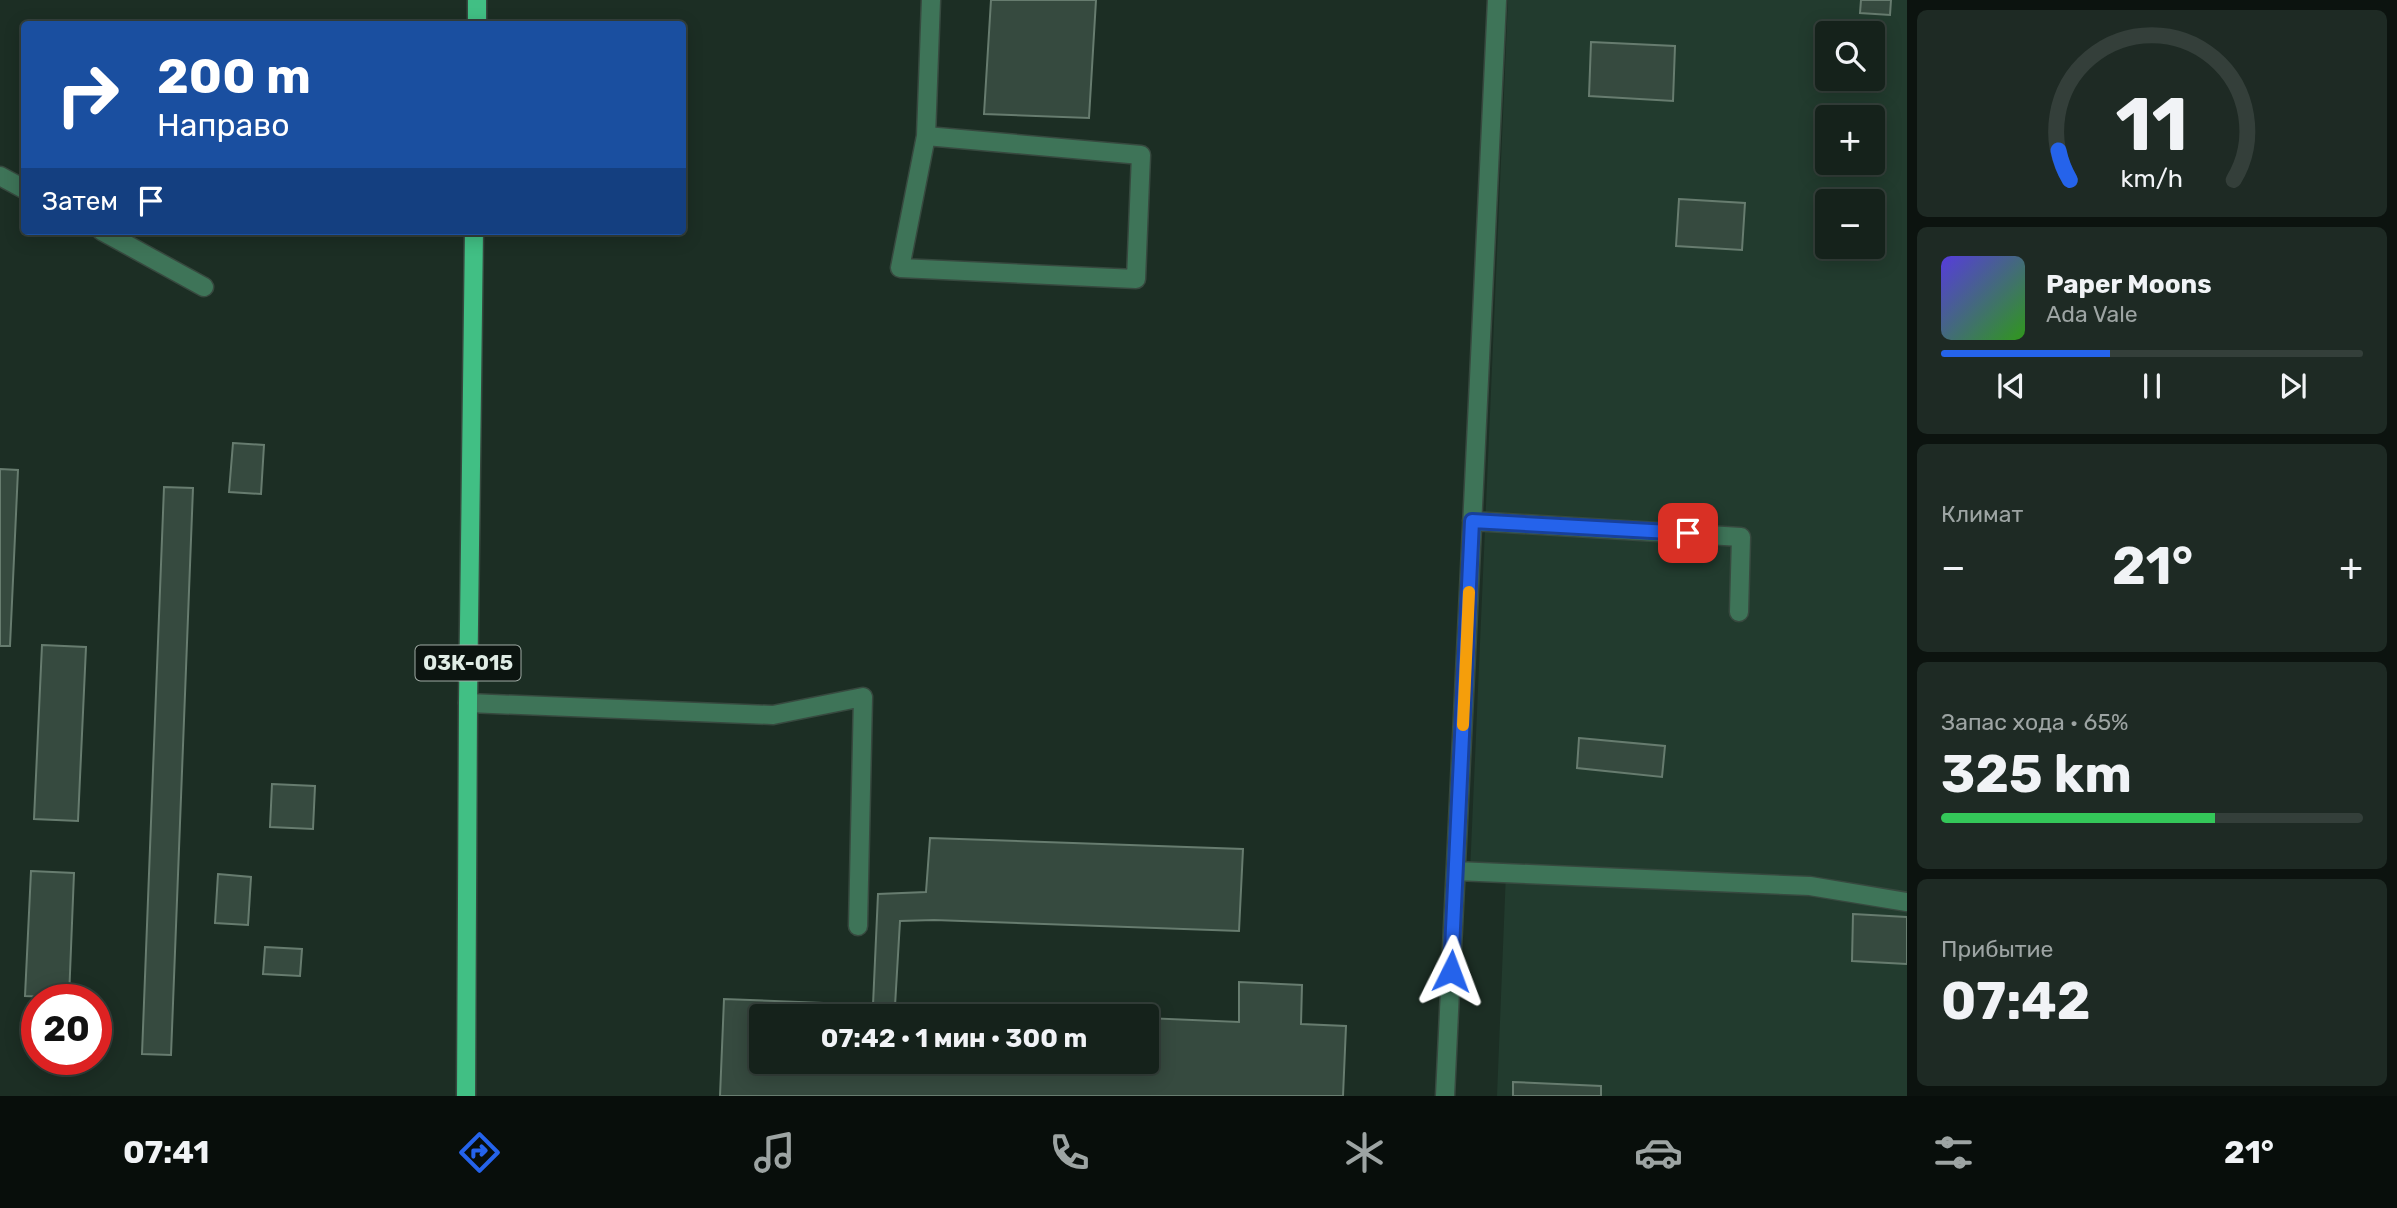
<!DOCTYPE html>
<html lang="ru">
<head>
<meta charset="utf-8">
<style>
	:root { --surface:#15221b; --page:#1e2a24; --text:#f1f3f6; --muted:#9da4a3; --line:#343f3a; --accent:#2563eb }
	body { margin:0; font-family:Rubik,sans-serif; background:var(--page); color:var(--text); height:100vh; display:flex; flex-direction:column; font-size:26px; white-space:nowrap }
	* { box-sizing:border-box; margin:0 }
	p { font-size:23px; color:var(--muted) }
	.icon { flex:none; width:38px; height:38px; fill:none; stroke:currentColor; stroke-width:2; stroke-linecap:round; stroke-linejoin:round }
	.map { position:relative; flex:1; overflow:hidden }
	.panel { display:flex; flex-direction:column; gap:10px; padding:10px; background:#0c130f; width:490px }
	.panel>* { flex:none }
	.top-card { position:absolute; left:21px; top:21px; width:665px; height:214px; border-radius:7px; box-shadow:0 4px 18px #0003,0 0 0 2px var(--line); background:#1a4fa0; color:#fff; overflow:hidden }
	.buttons { position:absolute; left:1815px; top:21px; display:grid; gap:14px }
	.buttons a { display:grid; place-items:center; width:70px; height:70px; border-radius:7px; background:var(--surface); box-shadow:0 4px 18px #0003,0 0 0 2px var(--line); font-size:35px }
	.speed { position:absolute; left:21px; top:984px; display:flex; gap:14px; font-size:35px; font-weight:700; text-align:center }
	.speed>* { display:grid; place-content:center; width:91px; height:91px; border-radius:50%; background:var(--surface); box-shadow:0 4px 18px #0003,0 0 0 2px var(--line); line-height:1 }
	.speed .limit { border:10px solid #d22; background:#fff; color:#111 }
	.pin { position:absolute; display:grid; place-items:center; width:60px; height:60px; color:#fff; margin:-30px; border-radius:14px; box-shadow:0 4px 10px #0006 }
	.me { position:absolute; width:77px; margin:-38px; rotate:3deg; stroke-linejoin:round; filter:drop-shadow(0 0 5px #0008) }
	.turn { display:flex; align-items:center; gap:24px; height:147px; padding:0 21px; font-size:32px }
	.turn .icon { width:91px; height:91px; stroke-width:2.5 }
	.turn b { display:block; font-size:49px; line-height:60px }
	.then { display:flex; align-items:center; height:66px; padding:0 21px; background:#0003; gap:14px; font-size:26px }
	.big { font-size:52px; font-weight:700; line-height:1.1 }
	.panel .tile { flex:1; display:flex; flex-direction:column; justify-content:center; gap:10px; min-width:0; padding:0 24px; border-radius:10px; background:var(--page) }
	.panel .dial { align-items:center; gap:0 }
	.dial svg { height:182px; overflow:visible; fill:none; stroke:var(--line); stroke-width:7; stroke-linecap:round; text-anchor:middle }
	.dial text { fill:var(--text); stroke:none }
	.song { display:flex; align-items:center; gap:21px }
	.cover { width:84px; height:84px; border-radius:10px; background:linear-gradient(135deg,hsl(250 70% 55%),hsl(110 70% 35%)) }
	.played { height:7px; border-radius:4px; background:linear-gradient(90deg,var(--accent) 40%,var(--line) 40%) }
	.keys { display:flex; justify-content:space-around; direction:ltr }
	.heat { display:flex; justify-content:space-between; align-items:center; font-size:38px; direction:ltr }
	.charge { height:10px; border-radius:5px; background:linear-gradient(90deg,#34c759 65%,var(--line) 0) }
	.trip { position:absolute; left:749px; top:1004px; width:410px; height:70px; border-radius:7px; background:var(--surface); box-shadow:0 4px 18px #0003,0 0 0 2px var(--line); font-weight:700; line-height:70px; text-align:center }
	.tabs { display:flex; height:112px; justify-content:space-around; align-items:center; background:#080e0b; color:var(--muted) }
	.tabs .icon { width:49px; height:49px }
	.tabs .on { color:var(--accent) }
	.tabs b { font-size:32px; color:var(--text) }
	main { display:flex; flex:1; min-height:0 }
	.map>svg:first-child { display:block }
	.built { fill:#223b2e; fill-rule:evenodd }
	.building { fill:#364a3f; stroke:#677c6f; stroke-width:2 }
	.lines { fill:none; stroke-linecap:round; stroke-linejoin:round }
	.minor-casing { stroke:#37493f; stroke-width:21 }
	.major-casing { stroke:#37493f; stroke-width:21 }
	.minor { stroke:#3e7458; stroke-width:18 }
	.major { stroke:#41bf84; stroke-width:18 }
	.route-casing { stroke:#184099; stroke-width:18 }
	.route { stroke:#2563eb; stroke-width:12 }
	.slow { stroke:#f59e0b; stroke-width:12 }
	.labels { text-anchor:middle; stroke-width:7; stroke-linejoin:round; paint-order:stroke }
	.shield { fill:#0c1410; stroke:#a0aba5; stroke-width:2 }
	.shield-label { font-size:21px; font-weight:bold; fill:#e0ece5 }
</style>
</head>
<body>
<main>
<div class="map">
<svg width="1907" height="1096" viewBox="0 0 1907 1096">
	<rect width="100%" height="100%" fill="#1c2e24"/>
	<path class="built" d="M 1508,0 L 1907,0 L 1907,1096 L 1497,1096 L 1506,872 L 1470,873 ZM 1827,33 L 1872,33 L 1872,79 L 1827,79 ZM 1827,117 L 1872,117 L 1872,163 L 1827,163 ZM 1827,201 L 1872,201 L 1872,247 L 1827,247 Z"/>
	<path class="building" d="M 991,0 L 1096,0 L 1089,118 L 984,114 Z
		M 1861,0 L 1891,0 L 1890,15 L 1860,13 Z
		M 1591,42 L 1675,46 L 1673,101 L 1589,96 Z
		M 1679,199 L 1745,203 L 1742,250 L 1676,246 Z
		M 233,443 L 264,445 L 261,494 L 229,492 Z
		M 0,469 L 18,470 L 10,646 L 0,646 Z
		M 164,487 L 193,488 L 171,1055 L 142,1054 Z
		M 42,645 L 86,647 L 78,821 L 34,819 Z
		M 1579,738 L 1665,746 L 1662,777 L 1577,768 Z
		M 272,784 L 315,786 L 313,829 L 270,827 Z
		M 930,838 L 1243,849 L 1239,931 L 934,920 L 900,921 L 895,1006 L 902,1007 L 902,1017 L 761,1017 L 761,1062 L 1146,1062 L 1146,1018 L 1239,1022 L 1239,982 L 1302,985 L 1301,1024 L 1346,1026 L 1343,1096 L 720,1096 L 724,999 L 873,1005 L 878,894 L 926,892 Z
		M 31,871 L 74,873 L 69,998 L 25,996 Z
		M 218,874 L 251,877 L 248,925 L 215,923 Z
		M 1853,914 L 1907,917 L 1907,964 L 1852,961 Z
		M 265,947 L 302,949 L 300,976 L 263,974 Z
		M 1513,1082 L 1601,1086 L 1601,1096 L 1513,1096 Z"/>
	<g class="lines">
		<g class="minor-casing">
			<path id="minor" d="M 926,136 L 1141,155 L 1136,279 L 900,268 L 926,136 L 931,0
				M 0,176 L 24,189
				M 102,231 L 204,287
				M 1472,521 L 1741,537 L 1739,612
				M 468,703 L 773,715 L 863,697 L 858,926
				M 1456,871 L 1810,886 L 1907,902
				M 1445,1096 L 1497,0"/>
		</g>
		<g class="major-casing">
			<path id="major" d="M 477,24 L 477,0
				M 466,1096 L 468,703 L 474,231"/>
		</g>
		<use href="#minor" class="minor"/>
		<use href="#major" class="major"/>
	</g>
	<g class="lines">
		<g class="route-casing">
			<path id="route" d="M 1451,971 L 1472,521 L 1688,533"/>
		</g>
		<use href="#route" class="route"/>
		<path class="slow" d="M 1463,725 L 1469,592"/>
	</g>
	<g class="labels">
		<rect class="shield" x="415.5" y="645.5" width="105" height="35" rx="5"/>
		<g class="shield-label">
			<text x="468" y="670">03К-015</text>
		</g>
	</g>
</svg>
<div class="buttons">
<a><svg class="icon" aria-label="search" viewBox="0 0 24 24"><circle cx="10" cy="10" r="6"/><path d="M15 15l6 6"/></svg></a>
<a>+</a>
<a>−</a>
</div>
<div class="speed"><div class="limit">20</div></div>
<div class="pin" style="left:1688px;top:533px;background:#d93025"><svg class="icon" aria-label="arrive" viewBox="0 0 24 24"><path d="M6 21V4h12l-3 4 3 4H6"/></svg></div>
<svg class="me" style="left:1451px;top:971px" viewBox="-20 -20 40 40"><path d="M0-17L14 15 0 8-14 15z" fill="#2563eb" stroke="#fff" stroke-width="4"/></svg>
<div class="trip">07:42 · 1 мин · 300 m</div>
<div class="top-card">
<div class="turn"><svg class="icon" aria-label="right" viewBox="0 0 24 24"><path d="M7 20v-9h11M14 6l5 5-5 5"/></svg><div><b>200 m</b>Направо</div></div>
<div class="then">Затем<svg class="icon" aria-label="arrive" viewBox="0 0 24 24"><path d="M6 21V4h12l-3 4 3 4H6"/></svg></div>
</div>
</div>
<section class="panel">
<div class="tile dial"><svg viewBox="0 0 100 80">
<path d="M14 69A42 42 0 1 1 86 69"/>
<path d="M14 69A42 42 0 0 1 9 56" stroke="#2563eb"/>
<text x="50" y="56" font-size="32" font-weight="700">11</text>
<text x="50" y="72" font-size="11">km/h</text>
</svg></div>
<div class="tile">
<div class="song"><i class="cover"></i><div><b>Paper Moons</b><p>Ada Vale</p></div></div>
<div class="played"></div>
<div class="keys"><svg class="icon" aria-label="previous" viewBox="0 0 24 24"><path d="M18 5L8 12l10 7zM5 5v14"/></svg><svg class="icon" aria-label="pause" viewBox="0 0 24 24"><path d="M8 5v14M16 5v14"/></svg><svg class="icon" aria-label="next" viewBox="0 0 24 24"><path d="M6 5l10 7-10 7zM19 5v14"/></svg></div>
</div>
<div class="tile"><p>Климат</p>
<div class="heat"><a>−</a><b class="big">21°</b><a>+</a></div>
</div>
<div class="tile"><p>Запас хода · 65%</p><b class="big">325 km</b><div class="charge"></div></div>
<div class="tile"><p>Прибытие</p><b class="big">07:42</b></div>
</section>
</main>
<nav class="tabs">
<b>07:41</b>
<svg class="icon on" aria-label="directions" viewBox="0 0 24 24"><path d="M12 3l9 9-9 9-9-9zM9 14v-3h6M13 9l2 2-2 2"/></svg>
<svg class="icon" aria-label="music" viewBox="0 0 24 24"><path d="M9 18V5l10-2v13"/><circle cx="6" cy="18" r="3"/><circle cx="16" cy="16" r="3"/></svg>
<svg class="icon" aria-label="phone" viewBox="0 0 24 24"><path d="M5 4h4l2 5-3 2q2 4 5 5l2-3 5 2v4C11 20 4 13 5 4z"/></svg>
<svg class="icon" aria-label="climate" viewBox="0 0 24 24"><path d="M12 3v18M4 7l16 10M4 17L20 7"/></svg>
<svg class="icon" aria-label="car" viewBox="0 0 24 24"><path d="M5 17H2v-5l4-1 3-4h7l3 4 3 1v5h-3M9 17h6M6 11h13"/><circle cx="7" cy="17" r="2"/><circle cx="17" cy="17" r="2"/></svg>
<svg class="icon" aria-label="filters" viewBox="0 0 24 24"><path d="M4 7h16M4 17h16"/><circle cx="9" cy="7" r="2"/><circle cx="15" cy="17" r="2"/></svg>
<b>21°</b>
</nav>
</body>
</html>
